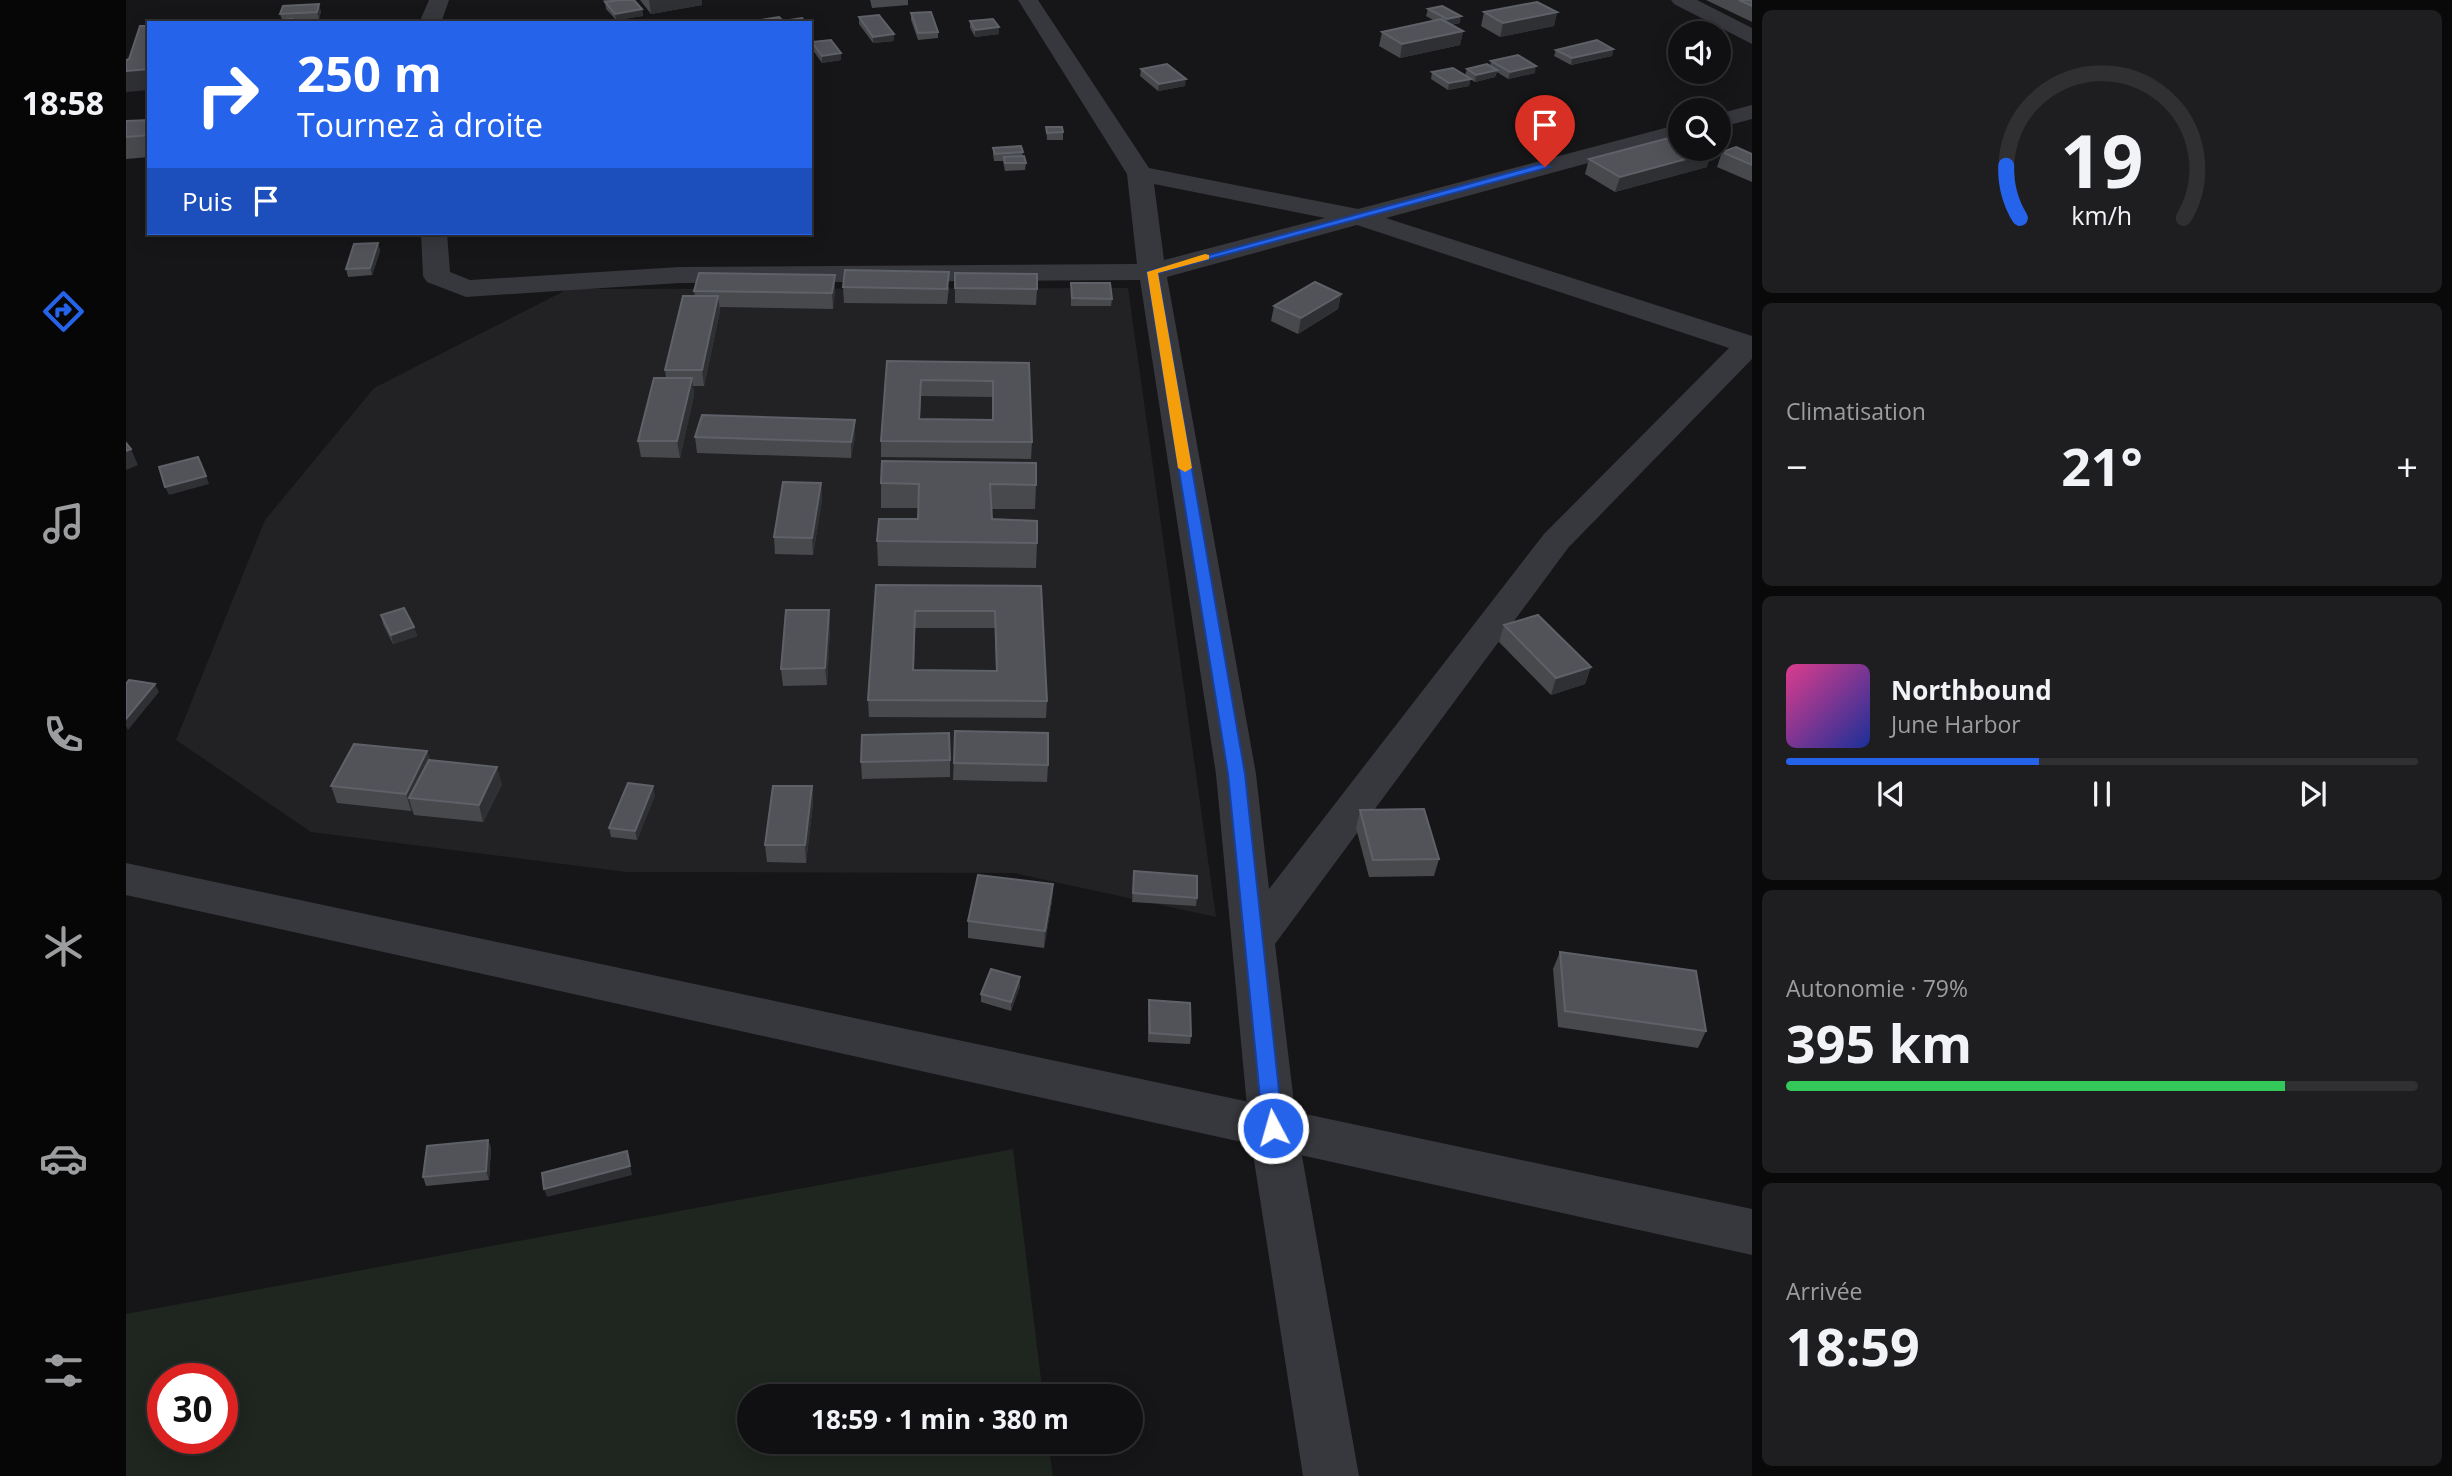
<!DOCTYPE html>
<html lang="fr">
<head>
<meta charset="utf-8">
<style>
	:root { --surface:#101012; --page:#1e1e20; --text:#f1f3f6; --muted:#9c9d9f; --line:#303032; --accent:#2563eb }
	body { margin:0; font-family:"Open Sans",sans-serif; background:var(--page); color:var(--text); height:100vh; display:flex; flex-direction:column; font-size:26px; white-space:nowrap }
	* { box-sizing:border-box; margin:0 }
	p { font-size:23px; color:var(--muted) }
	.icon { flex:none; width:38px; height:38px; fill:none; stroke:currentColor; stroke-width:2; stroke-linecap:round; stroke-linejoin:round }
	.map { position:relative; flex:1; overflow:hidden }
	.sheet { display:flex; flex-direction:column; gap:10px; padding:10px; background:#09090a; width:700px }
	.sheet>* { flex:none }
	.banner { position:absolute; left:21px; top:21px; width:665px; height:214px; border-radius:0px; box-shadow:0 4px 18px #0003,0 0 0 2px var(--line); background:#2563eb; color:#fff; overflow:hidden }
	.controls { position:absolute; left:1542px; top:21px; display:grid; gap:14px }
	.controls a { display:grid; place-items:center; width:63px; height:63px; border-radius:50%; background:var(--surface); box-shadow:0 4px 18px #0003,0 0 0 2px var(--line); font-size:35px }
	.speed { position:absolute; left:21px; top:1363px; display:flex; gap:14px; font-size:35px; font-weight:700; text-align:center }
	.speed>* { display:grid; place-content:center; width:91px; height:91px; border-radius:50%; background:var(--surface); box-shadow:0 4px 18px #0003,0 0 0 2px var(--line); line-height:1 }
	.speed .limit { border:10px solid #d22; background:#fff; color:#111 }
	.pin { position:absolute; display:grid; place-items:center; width:60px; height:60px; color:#fff; margin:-72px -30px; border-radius:50% 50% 50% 0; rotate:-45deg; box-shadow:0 0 7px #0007 }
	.pin .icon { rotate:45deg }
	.me { position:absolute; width:77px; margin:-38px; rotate:354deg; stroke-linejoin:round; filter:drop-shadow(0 0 5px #0008) }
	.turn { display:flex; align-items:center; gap:24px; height:147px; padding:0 35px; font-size:32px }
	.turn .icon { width:91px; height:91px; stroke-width:2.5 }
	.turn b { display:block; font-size:49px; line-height:60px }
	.then { display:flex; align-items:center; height:66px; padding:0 35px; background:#0003; gap:14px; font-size:26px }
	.big { font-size:52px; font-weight:700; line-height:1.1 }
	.sheet .tile { flex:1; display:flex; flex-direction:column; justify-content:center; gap:10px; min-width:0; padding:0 24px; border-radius:10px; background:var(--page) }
	.sheet .dial { align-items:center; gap:0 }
	.dial svg { height:182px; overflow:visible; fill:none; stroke:var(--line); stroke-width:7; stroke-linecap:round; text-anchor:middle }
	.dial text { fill:var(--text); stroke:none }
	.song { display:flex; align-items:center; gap:21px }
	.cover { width:84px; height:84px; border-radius:10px; background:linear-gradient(135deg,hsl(330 70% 55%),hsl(230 70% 35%)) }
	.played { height:7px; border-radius:4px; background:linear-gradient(90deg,var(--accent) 40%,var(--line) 40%) }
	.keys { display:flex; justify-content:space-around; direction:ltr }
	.heat { display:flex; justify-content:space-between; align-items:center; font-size:38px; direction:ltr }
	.charge { height:10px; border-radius:5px; background:linear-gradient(90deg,#34c759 79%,var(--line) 0) }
	.trip { position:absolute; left:611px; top:1384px; width:406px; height:70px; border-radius:35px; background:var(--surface); box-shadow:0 4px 18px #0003,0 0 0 2px var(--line); font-weight:700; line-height:70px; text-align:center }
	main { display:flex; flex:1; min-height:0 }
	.menu { display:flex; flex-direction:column; width:126px; justify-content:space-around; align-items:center; background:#060607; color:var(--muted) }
	.menu .icon { width:49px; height:49px }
	.menu .active { color:var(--accent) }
	.menu b { font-size:32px; color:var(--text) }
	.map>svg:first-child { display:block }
	.built { fill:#222225 }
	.green { fill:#1e261f; fill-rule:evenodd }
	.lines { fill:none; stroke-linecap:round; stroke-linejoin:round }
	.minor { fill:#37383d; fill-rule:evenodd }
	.tertiary { fill:#37383d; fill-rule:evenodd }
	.wall { fill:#47494d; fill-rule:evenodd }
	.shaded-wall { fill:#2f3033 }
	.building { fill:#525359; stroke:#5f6168; stroke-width:2; fill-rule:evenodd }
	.route { fill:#2563eb; stroke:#184099; stroke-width:2 }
	.slow { fill:#f59e0b }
</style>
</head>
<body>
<main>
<nav class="menu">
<b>18:58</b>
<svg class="icon active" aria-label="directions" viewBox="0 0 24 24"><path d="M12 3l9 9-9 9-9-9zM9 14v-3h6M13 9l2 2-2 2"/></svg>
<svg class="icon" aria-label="music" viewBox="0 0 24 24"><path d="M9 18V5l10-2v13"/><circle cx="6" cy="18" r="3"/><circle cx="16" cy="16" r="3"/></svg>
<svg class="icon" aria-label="phone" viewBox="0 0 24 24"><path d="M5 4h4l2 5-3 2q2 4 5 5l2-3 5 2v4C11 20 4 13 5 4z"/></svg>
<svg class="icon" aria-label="climate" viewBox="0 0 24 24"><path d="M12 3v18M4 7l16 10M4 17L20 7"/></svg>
<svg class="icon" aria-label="car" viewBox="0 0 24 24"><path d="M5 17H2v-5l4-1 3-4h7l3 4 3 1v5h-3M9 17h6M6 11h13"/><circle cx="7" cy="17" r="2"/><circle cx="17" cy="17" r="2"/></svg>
<svg class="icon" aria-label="filters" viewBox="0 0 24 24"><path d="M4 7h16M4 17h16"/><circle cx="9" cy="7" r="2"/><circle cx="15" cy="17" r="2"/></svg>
</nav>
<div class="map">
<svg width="1626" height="1476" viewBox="0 0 1626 1476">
	<rect width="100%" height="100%" fill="#161618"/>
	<path class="built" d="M 1002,288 L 1090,917 L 888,873 L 500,872 L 185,832 L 50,740 L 139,520 L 248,388 L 442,289 Z"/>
	<path class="green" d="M 887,1149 L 917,1396 L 623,1396 L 623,1442 L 922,1442 L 927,1476 L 0,1476 L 0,1314 ZM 37,1379 L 96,1379 L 96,1438 L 37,1438 Z"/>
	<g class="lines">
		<path class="minor" d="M 303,0 L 323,0 L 315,23 L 293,23 Z
			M 892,0 L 912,0 L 1023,168 L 1232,209 L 1554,124 L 1554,138 L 1260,218 L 1626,336 L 1626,359 L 1442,548 L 1149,944 L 1171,1128 L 1233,1476 L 1177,1476 L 1123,1128 L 1090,774 L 1014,280 L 553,283 L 340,297 L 301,282 L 297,276 L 295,233 L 321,233 L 324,272 L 344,280 L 553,267 L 1011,264 L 1001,174 ZM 1028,184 L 1199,218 L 1038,260 ZM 1231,225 L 1603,348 L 1418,534 L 1143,889 L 1130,774 L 1041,277 Z
			M 1545,0 L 1571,0 L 1626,28 L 1626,44 L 1548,4 Z
			M 1626,105 L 1626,119 L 1592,128 L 1592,114 Z"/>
		<path class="tertiary" d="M 0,863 L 1626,1209 L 1626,1255 L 0,895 Z"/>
	</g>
	<path class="wall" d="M 477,0 L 508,0 L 516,9 L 517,16 L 490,20 L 480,9 L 479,2 Z
		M 514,0 L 576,0 L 576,5 L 525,14 Z
		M 744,0 L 782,0 L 782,5 L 746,8 Z
		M 1580,0 L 1626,0 L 1626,22 Z
		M 1302,9 L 1334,23 L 1325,25 L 1337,31 L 1334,45 L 1274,58 L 1253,46 L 1256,32 L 1309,21 L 1300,16 Z
		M 195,11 L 193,19 L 166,20 L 167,23 L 125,23 L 156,20 L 154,14 Z
		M 1358,12 L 1431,12 L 1428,26 L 1374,37 L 1355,26 Z
		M 785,13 L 812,32 L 812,38 L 792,40 L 785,20 Z
		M 733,17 L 768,34 L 768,41 L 747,43 L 733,24 Z
		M 844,21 L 873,34 L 849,37 L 844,28 Z
		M 686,42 L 715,53 L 715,60 L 696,63 L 686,49 Z
		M 1487,49 L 1486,56 L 1445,65 L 1428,56 L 1430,50 Z
		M 1365,61 L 1409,73 L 1382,79 L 1371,72 L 1369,77 L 1349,82 L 1344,79 L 1343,86 L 1322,90 L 1305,79 L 1306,72 L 1339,75 L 1341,69 L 1364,66 Z
		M 1015,69 L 1059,86 L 1032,91 L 1014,76 Z
		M 23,120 L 23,157 L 0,159 L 0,121 Z
		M 920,127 L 937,132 L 937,140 L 921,140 Z
		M 867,148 L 897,152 L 896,156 L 900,163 L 899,170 L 879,171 L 877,161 L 868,161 L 867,155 Z
		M 1596,152 L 1626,154 L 1626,182 L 1591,167 Z
		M 1463,159 L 1581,167 L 1489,192 L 1459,174 Z
		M 252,243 L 254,251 L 246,275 L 222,277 L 220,269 Z
		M 829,273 L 911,289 L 910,305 L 829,303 Z
		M 945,283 L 986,299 L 985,306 L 945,306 Z
		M 717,287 L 823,287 L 821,304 L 718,303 Z
		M 709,290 L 707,309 L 594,307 L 594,311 L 578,386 L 567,386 L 568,395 L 554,458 L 515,457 L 512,441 L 540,378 L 539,370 L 569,296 L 568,291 Z
		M 1215,294 L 1212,309 L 1172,334 L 1145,321 L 1148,306 Z
		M 761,361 L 903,363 L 906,442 L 905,459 L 755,457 L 755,441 ZM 795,396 L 867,397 L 867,420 L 794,419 Z
		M 729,436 L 725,458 L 571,453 L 569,437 Z
		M 695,483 L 696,500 L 687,555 L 649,554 L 648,537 Z
		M 755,483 L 910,485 L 909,509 L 865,509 L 866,519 L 911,543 L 910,568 L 752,566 L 751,541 L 792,519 L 792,508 L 755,508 Z
		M 750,585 L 915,586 L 921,701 L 920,718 L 743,717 L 742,700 ZM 789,628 L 869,628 L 870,671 L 788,670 Z
		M 703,610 L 704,627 L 701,685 L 657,686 L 655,669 Z
		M 255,615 L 288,627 L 291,636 L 267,644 L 257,624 Z
		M 1378,625 L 1465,667 L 1459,684 L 1425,695 L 1373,642 Z
		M 829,731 L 922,765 L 921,782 L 827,780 Z
		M 301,751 L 304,760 L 376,784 L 357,822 L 288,815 L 286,809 L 285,811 L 211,803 L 205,786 Z
		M 824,760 L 824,777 L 736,779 L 735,762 Z
		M 686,786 L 687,803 L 680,863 L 641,862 L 639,845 Z
		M 529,795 L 511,840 L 485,837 L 483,828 Z
		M 1234,810 L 1313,859 L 1308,876 L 1243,877 L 1230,828 Z
		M 1008,871 L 1071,898 L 1070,906 L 1006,902 Z
		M 927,884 L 926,901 L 918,948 L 842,938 L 842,921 Z
		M 1434,952 L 1580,1031 L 1572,1048 L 1432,1027 L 1427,969 Z
		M 894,977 L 894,986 L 885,1011 L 855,1002 L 855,994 Z
		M 1023,1000 L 1065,1036 L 1064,1044 L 1022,1042 L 1022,1009 Z
		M 362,1140 L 365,1148 L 363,1180 L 300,1186 L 297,1177 Z"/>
	<path class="shaded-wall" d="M 523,0 L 576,0 L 576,5 L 525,14 Z
		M 193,4 L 195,11 L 193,19 L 191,12 Z
		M 516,9 L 517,16 L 490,20 L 489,14 Z
		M 1431,12 L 1428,26 L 1374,37 L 1377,23 Z
		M 1335,16 L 1334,23 L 1319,26 L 1321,19 Z
		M 873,27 L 873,34 L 849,37 L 849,30 Z
		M 1337,31 L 1334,45 L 1274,58 L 1276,44 Z
		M 768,34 L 768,41 L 747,43 L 747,37 Z
		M 1487,49 L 1486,56 L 1445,65 L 1446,58 Z
		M 715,53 L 715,60 L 696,63 L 696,56 Z
		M 1410,66 L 1409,73 L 1382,79 L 1384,72 Z
		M 23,69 L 23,90 L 0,92 L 0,71 Z
		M 1371,70 L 1369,77 L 1349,82 L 1350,75 Z
		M 1060,79 L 1059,86 L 1032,91 L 1033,84 Z
		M 1345,79 L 1343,86 L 1322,90 L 1323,83 Z
		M 1586,152 L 1581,167 L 1489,192 L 1494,177 Z
		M 110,233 L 133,233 L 111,235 Z
		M 252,243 L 254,251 L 246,275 L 244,268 Z
		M 709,275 L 709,290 L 707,309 L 706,293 Z
		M 1215,294 L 1212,309 L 1172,334 L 1175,318 Z
		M 592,296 L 594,311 L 578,386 L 576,370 Z
		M 566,378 L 568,395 L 554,458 L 551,441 Z
		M 729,420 L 729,436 L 725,458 L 725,442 Z
		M 5,449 L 12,465 L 0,470 L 0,451 Z
		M 80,476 L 83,484 L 43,495 L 39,487 Z
		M 695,483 L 696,500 L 687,555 L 686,538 Z
		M 703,610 L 704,627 L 701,685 L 699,668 Z
		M 789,611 L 789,628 L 787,687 L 787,670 Z
		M 288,627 L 291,636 L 267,644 L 265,635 Z
		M 1465,667 L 1459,684 L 1425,695 L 1430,678 Z
		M 29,684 L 33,692 L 2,730 L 0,726 L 0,719 Z
		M 301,751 L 306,768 L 283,798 L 286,809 L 285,811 L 280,794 Z
		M 371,767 L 376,784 L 357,822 L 353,805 Z
		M 527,786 L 529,795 L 511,840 L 509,831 Z
		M 686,786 L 687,803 L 680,863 L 679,845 Z
		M 927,884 L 926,901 L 918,948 L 919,931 Z
		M 894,977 L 894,986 L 885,1011 L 885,1002 Z
		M 362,1140 L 365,1148 L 363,1180 L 360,1171 Z
		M 501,1151 L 506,1175 L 421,1197 L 418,1189 Z"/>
	<path class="building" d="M 493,0 L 508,0 L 516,9 L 489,14 L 479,2 Z
		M 1613,0 L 1626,0 L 1626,6 Z
		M 1411,2 L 1431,12 L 1377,23 L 1358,12 Z
		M 193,4 L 191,12 L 154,14 L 157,6 Z
		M 1316,6 L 1335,16 L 1321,19 L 1302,9 Z
		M 805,12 L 812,32 L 792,33 L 785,13 Z
		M 753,15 L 768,34 L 747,37 L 733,17 Z
		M 653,17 L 657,21 L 676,18 L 680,23 L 617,23 Z
		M 166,19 L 166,23 L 125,23 Z
		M 867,19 L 873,27 L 849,30 L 844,21 Z
		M 1315,19 L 1337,31 L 1276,44 L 1256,32 Z
		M 14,26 L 23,26 L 23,69 L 0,71 L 0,60 L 3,59 Z
		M 705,40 L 715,53 L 696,56 L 686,42 Z
		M 1471,40 L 1487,49 L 1446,58 L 1430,50 Z
		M 1392,55 L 1410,66 L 1384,72 L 1365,61 Z
		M 1041,64 L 1060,79 L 1033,84 L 1015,69 Z
		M 1361,64 L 1371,70 L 1350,75 L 1341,69 Z
		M 1327,68 L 1345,79 L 1323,83 L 1306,72 Z
		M 23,120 L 23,135 L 0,137 L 0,121 Z
		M 920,127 L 936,127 L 937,132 L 921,133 Z
		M 1554,135 L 1554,149 L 1580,149 L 1586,152 L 1494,177 L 1463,159 Z
		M 895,146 L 897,152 L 869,154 L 867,148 Z
		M 1610,147 L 1626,154 L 1626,165 L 1596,152 Z
		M 898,156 L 900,163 L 879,163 L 878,157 Z
		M 252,243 L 244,268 L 220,269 L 228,244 Z
		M 719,270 L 823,272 L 821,289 L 717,287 Z
		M 573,273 L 709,275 L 706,293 L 568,291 Z
		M 829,273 L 911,274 L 911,289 L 829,288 Z
		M 1189,282 L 1215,294 L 1175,318 L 1148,306 Z
		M 945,283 L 984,283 L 986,299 L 946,298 Z
		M 557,296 L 592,296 L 576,370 L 539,370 Z
		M 761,361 L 903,363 L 906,442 L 755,441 ZM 795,380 L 867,381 L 867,420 L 793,419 Z
		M 528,378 L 566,378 L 551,441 L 512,441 Z
		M 576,415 L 729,420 L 725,442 L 569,437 Z
		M 0,443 L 5,449 L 0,451 Z
		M 72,457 L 80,476 L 39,487 L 33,467 Z
		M 756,461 L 910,463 L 910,485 L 864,484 L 866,519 L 911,521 L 911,543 L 751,541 L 753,519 L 792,519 L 793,484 L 755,483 Z
		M 657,482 L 695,483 L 686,538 L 648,537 Z
		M 750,585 L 915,586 L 921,701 L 742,700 ZM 789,611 L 869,611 L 871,671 L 787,670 Z
		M 278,608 L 288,627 L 265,635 L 255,615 Z
		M 660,610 L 703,610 L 699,668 L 655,669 Z
		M 1412,615 L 1465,667 L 1430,678 L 1378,625 Z
		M 3,680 L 29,684 L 0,719 L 0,684 Z
		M 829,731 L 922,733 L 922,765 L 828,763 Z
		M 823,733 L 824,760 L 735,762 L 736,735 Z
		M 228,744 L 301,751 L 280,794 L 205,786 Z
		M 303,760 L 371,767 L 353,805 L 283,798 Z
		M 502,783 L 527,786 L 509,831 L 483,828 Z
		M 647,786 L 686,786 L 679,845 L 639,845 Z
		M 1298,809 L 1313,859 L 1247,860 L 1234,810 Z
		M 1008,871 L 1071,876 L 1071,898 L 1007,893 Z
		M 852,875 L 927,884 L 919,931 L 842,921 Z
		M 1434,952 L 1570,971 L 1580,1031 L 1439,1011 Z
		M 865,969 L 894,977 L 885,1002 L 855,994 Z
		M 1023,1000 L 1064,1003 L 1065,1036 L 1024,1033 Z
		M 362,1140 L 360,1171 L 297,1177 L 301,1146 Z
		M 501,1151 L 504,1166 L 418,1189 L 416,1173 Z"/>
	<path class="route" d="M 1415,164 L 1424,167 L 1032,273 L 1119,774 L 1157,1128 L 1154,1134 L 1147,1136 L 1140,1134 L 1137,1128 L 1102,774 L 1021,272 Z"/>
	<path class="slow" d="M 1079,254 L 1083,255 L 1083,259 L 1032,273 L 1066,468 L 1059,472 L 1052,468 L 1021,272 Z"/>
</svg>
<div class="controls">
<a><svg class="icon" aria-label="sound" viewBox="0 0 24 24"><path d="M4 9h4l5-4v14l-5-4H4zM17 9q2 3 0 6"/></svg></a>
<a><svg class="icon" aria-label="search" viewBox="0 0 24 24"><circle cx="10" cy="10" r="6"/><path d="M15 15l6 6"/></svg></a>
</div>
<div class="speed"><div class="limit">30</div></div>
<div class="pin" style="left:1419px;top:167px;background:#d93025"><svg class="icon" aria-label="arrive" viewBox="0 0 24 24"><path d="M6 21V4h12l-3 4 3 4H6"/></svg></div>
<svg class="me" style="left:1147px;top:1128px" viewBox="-20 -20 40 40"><circle r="17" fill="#2563eb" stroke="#fff" stroke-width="3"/><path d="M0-11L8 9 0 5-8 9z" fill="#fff"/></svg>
<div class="trip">18:59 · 1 min · 380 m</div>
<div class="banner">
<div class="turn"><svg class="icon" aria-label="right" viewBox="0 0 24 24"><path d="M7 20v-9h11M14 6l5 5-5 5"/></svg><div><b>250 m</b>Tournez à droite</div></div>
<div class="then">Puis<svg class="icon" aria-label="arrive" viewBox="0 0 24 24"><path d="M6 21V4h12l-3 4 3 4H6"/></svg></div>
</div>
</div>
<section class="sheet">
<div class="tile dial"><svg viewBox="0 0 100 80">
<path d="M14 69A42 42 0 1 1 86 69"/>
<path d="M14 69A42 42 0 0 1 8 46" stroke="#2563eb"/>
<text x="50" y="56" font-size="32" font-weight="700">19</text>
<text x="50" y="72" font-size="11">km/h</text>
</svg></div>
<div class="tile"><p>Climatisation</p>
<div class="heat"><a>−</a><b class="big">21°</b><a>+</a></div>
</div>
<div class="tile">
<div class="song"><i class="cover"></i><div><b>Northbound</b><p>June Harbor</p></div></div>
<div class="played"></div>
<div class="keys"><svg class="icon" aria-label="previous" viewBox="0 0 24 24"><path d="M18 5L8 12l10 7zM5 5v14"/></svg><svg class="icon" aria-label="pause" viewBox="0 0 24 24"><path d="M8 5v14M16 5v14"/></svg><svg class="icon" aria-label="next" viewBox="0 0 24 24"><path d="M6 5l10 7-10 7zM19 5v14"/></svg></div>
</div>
<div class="tile"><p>Autonomie · 79%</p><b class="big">395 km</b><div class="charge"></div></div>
<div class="tile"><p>Arrivée</p><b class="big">18:59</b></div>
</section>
</main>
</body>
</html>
